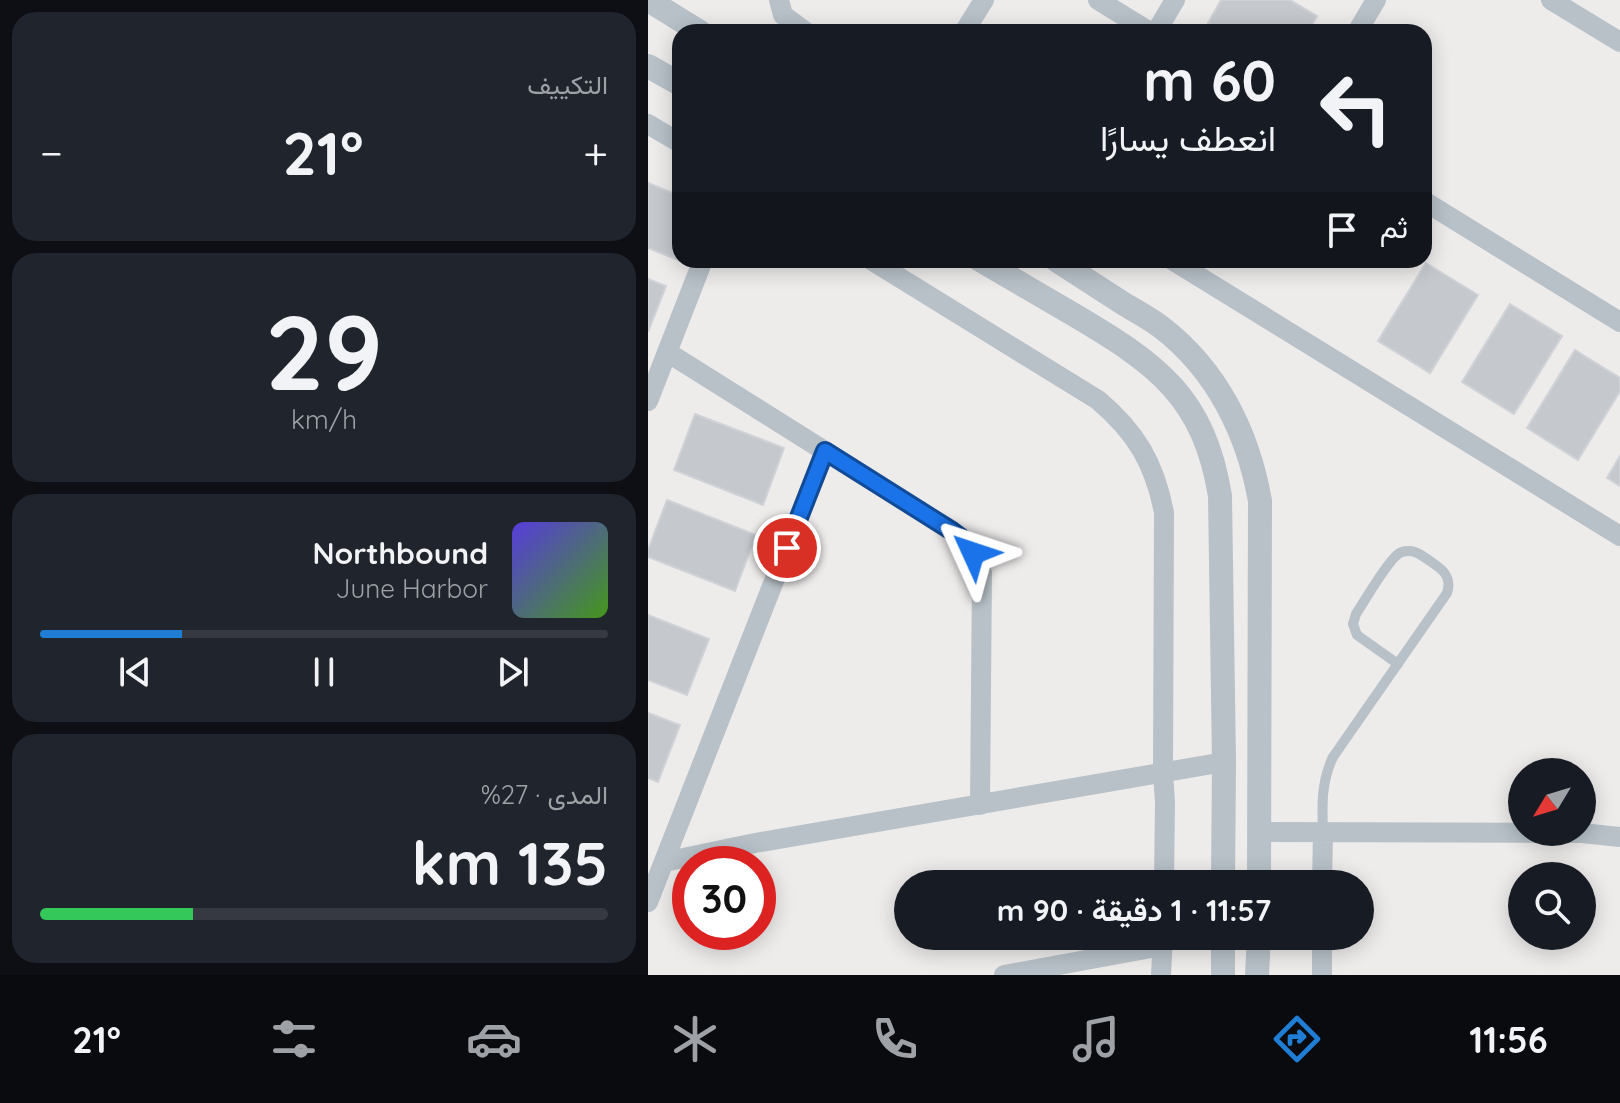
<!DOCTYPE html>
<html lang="ar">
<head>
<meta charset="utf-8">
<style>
	:root { --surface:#171b24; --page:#20242c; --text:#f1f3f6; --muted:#9ea1a6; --line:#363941; --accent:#1f7dd4 }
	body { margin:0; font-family:Quicksand,Vazirmatn,sans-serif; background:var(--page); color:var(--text); direction:rtl; height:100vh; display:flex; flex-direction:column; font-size:30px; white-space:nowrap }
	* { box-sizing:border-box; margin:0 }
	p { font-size:26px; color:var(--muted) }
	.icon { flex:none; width:44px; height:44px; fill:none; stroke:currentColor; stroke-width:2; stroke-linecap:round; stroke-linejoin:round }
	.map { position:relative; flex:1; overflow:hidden; direction:ltr }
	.sheet { display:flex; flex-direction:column; gap:12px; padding:12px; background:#0d0f14; width:648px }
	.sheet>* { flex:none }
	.guide { position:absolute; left:24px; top:24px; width:760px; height:244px; border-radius:24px; box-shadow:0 4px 20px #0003; direction:rtl; background:#171b24; color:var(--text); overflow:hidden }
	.needle { width:52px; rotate:232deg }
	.tools { position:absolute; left:860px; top:758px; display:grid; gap:16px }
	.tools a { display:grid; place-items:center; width:88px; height:88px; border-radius:50%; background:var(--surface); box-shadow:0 4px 20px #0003; font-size:40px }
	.speed { position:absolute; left:24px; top:846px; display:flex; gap:16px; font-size:40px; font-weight:700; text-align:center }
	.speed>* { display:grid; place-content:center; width:104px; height:104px; border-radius:50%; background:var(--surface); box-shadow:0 4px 20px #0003; line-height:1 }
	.speed .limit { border:12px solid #d22; background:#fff; color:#111 }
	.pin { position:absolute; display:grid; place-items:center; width:68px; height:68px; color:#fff; margin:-34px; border:4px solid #fff; border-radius:50%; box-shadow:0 2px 8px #0007 }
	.me { position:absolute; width:88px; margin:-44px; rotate:312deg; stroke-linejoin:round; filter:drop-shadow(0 0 6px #0008) }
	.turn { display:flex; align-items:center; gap:28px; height:168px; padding:0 24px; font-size:36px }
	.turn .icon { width:104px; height:104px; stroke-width:2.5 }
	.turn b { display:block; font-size:56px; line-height:68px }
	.then { display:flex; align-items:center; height:76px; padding:0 24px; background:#0003; gap:16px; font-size:30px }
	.big { font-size:60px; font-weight:700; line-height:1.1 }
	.sheet .tile { flex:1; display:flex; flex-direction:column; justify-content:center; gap:12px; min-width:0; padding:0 28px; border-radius:24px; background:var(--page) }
	.sheet .dial { align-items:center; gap:0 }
	.dial b { font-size:104px; line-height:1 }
	.song { display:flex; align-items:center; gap:24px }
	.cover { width:96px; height:96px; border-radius:12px; background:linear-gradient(135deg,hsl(250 70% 55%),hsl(100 70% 35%)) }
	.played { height:8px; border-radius:4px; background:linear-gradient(90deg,var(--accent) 25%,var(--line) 25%) }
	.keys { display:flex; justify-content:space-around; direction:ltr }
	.heat { display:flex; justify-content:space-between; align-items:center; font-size:44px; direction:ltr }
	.charge { height:12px; border-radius:6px; background:linear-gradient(90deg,#34c759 27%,var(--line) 0) }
	.trip { position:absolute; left:246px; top:870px; width:480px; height:80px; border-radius:40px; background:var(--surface); box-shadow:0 4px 20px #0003; font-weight:700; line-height:80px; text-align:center; direction:rtl }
	.tabs { display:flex; height:128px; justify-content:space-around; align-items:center; background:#090b0e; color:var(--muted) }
	.tabs .icon { width:56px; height:56px }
	.tabs .active { color:var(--accent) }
	.tabs b { font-size:36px; color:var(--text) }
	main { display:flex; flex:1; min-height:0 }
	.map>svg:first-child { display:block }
	.building { fill:#c5c9ce; stroke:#cfd2d7; stroke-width:2 }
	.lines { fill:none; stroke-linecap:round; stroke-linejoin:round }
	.service { stroke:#b7c1c7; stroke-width:10 }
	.minor { stroke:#b7c1c7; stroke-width:20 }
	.tertiary { stroke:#b7c1c7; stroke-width:24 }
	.route-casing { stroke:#114b97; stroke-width:20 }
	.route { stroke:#1a73e8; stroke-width:14 }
</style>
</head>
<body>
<main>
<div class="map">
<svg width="972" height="975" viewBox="0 0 972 975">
	<rect width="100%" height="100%" fill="#eeebeb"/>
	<path class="building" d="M 573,0 L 642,0 L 669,16 L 660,32 L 576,32 L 560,23 Z
		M 0,183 L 32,196 L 32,255 L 30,260 L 0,248 Z
		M 778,263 L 830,295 L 782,373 L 730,341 Z
		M 0,279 L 18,286 L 0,332 Z
		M 862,304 L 914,336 L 866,414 L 814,382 Z
		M 927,350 L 972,378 L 972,391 L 930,460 L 879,428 Z
		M 47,414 L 136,448 L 115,505 L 26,470 Z
		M 972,456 L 972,486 L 959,478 Z
		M 19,500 L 108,535 L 87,591 L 0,557 L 0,550 Z
		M 0,615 L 61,639 L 39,695 L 0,680 Z
		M 0,713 L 32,725 L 10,782 L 0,778 Z"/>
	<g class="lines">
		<path class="service" d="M 675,833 C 674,806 673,782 685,757 L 799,593 C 803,581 799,573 789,566 C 781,561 771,551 761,551 C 756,551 752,552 749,555 C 737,565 718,599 708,614 L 705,624 L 709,635 L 750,664"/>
		<path class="minor" d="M 131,0 L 135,15 L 158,32
			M 450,0 L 502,32
			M 903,0 L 972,42
			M 316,32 L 336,0
			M 508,32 L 527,0
			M 709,32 L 728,0
			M 0,124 L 32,143
			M 776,201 L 972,322
			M 223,260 L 450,400 C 488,432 507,464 516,513 L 515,773 L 517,802 L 516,884
			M 524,260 L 972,536
			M 19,352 L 304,531 C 319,543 328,555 334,573 L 332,805
			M 0,401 L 55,260
			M 611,832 L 934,833 L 972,837
			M 16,862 L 107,843 L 576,762
			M 674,884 L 675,833
			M 0,902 L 177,451
			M 356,975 L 514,946
			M 513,975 L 515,936
			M 674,975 L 674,936"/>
		<path class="tertiary" d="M 0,0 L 52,32
			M 0,66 L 32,84
			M 332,260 C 364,279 396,297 428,316 C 509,364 556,397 572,496 L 576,762 L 575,884
			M 408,260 C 431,275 453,289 476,304 C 488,311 501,318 513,327 C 569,370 600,433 612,501 L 611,884
			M 575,975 L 575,936
			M 609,975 L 611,936"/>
	</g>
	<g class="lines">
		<g class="route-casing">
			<path id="route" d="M 139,548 L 177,451 L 304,531 L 312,537 L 325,553"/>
		</g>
		<use href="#route" class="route"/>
	</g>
</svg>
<div class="tools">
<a><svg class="needle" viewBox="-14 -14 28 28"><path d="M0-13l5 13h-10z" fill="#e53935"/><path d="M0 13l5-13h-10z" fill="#9ea1a6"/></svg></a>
<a><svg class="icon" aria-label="search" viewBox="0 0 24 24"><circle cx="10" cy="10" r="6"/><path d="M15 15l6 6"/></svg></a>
</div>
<div class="speed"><div class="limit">30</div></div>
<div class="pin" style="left:139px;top:548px;background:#d93025"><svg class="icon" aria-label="arrive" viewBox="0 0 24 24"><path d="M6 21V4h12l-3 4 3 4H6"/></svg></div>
<svg class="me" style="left:325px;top:553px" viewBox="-20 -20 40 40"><path d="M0-17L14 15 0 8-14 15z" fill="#1a73e8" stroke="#fff" stroke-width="4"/></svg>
<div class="trip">11:57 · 1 دقيقة · 90 m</div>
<div class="guide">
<div class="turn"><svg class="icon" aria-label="left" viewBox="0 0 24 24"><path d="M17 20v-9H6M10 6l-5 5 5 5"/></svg><div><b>60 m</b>انعطف يسارًا</div></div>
<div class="then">ثم<svg class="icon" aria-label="arrive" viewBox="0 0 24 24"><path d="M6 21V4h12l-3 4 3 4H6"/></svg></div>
</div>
</div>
<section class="sheet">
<div class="tile"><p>التكييف</p>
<div class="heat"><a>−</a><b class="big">21°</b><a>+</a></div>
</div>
<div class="tile dial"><b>29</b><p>km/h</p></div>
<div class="tile">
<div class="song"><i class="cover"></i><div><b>Northbound</b><p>June Harbor</p></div></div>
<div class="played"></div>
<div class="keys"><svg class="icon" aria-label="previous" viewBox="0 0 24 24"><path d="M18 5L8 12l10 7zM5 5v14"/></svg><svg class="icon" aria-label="pause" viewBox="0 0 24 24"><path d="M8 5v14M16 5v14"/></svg><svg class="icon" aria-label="next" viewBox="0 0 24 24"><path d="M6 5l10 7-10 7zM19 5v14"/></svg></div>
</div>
<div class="tile"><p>المدى · 27%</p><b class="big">135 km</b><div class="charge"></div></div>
</section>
</main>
<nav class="tabs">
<b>11:56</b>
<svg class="icon active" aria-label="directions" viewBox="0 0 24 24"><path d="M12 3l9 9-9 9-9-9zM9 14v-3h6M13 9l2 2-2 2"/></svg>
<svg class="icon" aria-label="music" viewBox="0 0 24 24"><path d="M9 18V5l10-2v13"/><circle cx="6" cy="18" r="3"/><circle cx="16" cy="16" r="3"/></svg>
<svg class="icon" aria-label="phone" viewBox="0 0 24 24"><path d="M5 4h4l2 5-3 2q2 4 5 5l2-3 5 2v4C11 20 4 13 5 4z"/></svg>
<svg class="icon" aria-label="climate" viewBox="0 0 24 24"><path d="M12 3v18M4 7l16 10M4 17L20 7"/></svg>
<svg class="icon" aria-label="car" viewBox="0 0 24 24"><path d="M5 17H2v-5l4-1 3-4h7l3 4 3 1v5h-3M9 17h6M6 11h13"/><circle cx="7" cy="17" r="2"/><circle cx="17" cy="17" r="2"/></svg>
<svg class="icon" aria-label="filters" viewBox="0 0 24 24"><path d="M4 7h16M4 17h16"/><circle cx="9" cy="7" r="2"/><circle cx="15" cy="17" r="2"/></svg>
<b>21°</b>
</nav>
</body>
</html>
